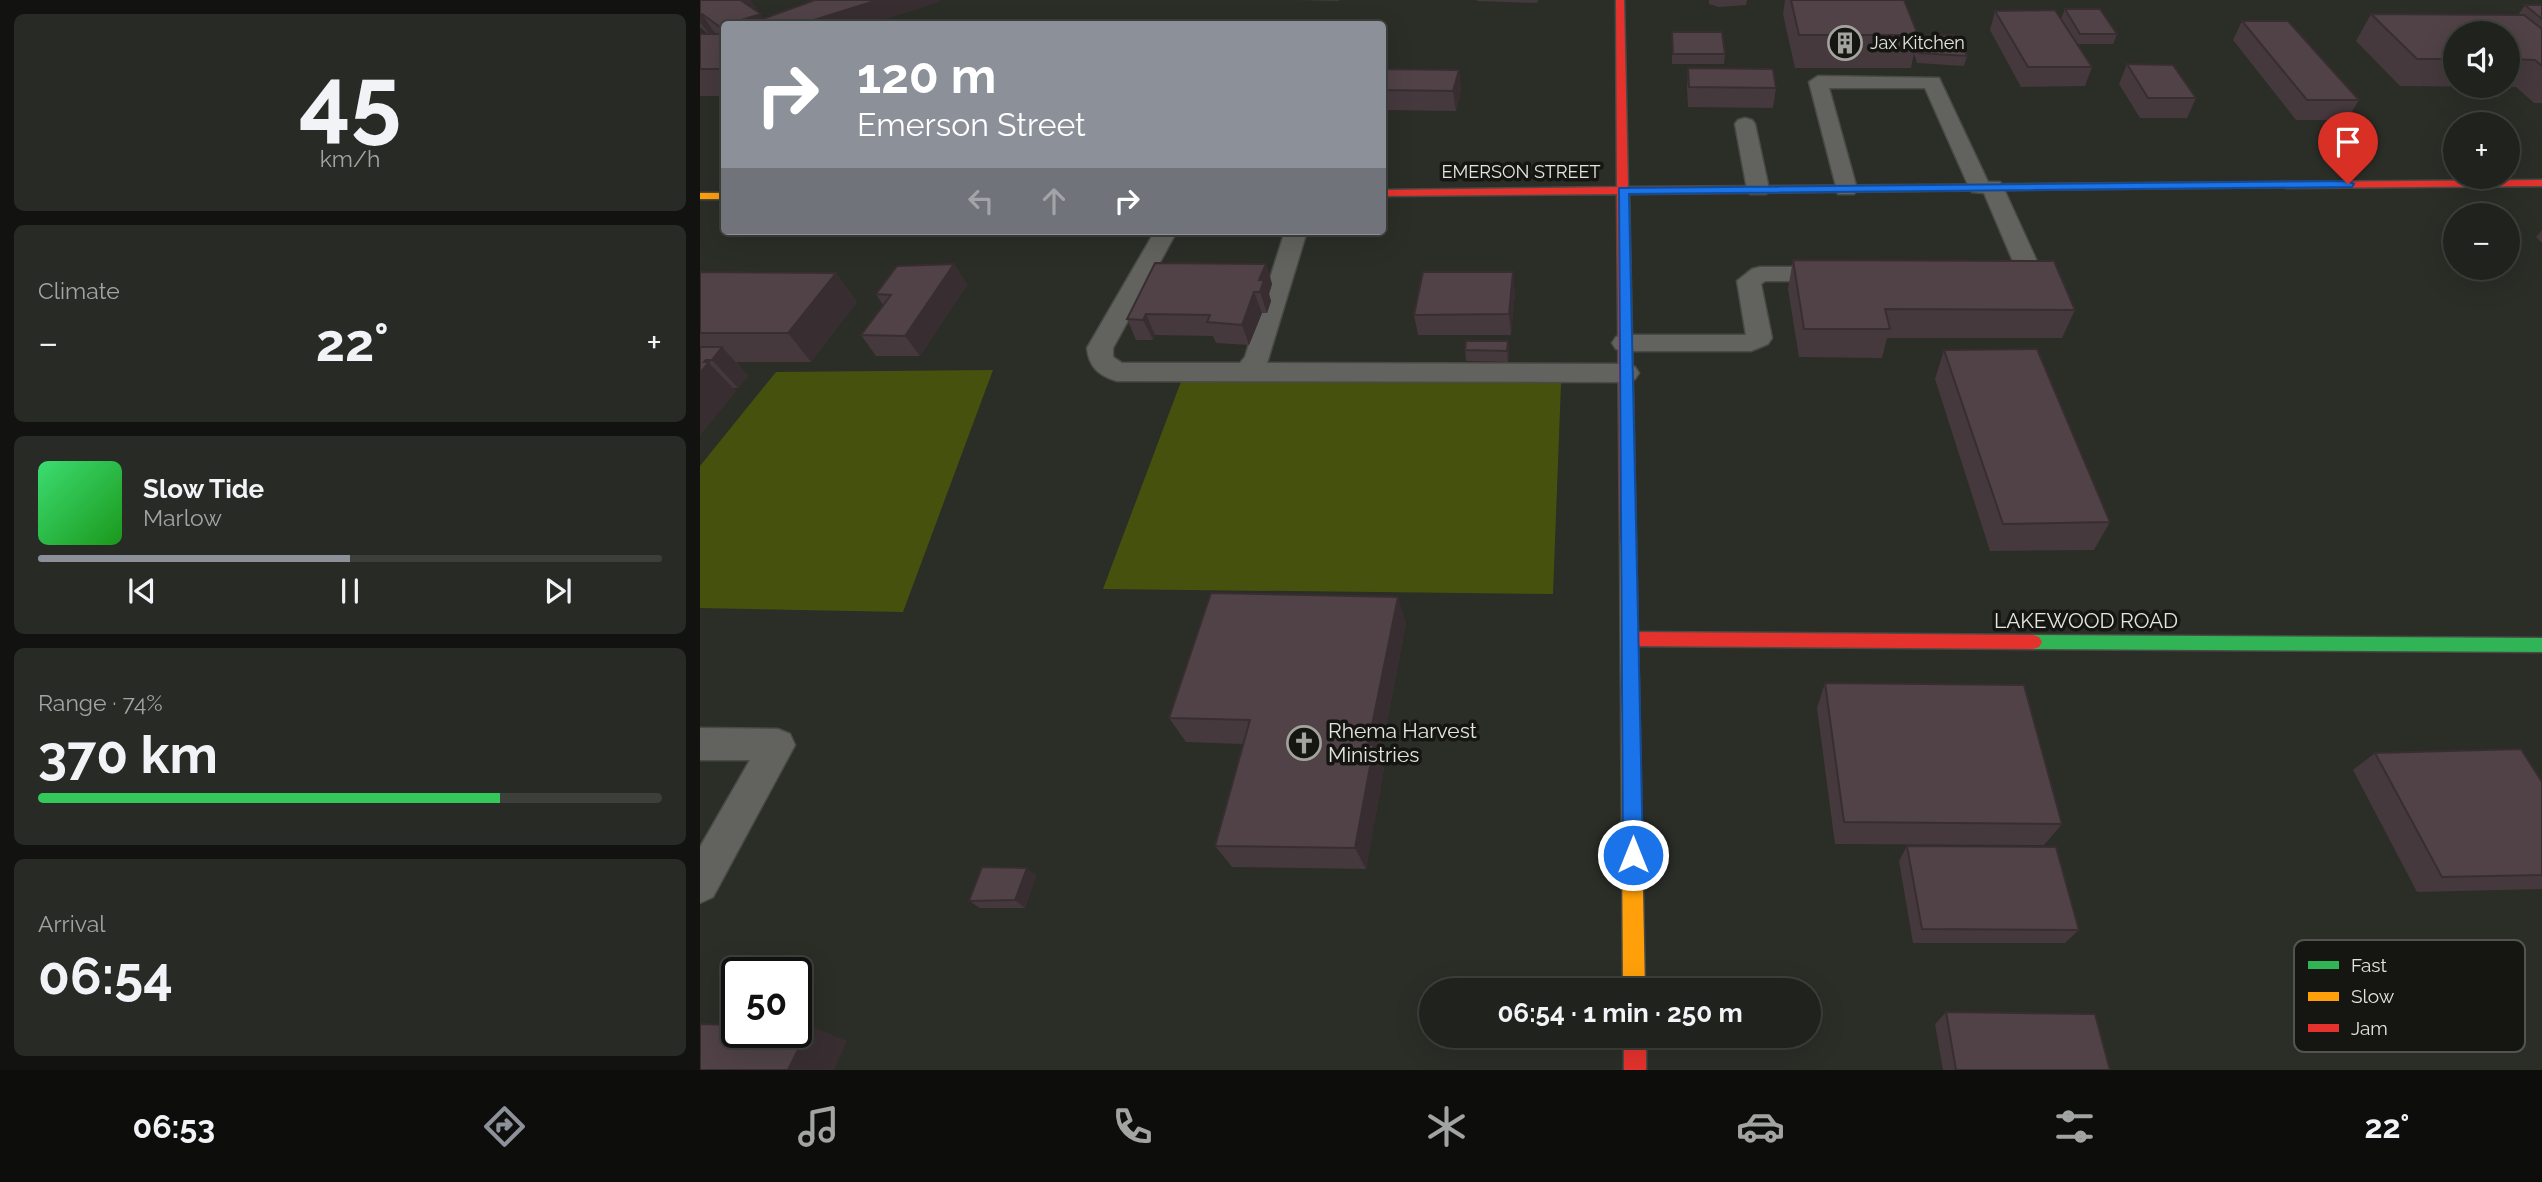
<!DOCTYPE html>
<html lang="en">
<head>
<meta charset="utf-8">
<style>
	:root { --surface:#20221d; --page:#282a26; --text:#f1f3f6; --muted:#a2a4a4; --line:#3d3f3b; --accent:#8c9099 }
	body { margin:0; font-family:Raleway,sans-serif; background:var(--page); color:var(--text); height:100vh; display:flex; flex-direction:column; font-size:26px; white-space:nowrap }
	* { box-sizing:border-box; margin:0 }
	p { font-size:23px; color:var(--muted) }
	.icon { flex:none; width:38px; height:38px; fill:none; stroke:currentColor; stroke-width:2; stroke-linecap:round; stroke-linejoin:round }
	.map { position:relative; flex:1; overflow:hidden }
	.drawer { display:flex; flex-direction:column; gap:14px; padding:14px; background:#121310; width:700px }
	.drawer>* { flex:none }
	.hud { position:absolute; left:21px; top:21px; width:665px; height:214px; border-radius:7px; box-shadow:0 7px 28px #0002,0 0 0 2px var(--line); background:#8c9099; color:#fff; overflow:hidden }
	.tools { position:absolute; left:1743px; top:21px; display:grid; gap:14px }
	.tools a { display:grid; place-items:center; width:77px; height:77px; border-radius:50%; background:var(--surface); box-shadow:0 7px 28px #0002,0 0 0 2px var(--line); font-size:35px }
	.speed { position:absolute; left:21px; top:957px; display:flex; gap:14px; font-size:35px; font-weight:700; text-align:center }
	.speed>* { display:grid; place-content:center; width:91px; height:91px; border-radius:50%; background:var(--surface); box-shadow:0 7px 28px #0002,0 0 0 2px var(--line); line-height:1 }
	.speed .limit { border:4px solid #111; border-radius:10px; background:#fff; color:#111 }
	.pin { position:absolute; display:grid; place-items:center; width:60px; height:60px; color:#fff; margin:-72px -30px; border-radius:50% 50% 50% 0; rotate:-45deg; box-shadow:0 0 7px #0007 }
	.pin .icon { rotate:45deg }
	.me { position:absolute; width:77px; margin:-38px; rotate:0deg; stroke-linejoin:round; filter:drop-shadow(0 0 5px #0008) }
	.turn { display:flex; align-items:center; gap:24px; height:147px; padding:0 21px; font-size:32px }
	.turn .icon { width:91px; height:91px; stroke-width:2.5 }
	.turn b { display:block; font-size:49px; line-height:60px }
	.lanes { display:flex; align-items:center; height:66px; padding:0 21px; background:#0003; justify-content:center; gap:35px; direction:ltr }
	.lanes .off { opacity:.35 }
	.big { font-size:52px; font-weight:700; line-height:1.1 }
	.drawer .card { flex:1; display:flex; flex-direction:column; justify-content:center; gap:10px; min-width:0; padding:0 24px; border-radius:10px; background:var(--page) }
	.drawer .dial { align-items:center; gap:0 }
	.dial b { font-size:91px; line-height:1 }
	.song { display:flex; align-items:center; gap:21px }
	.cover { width:84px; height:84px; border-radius:10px; background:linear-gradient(135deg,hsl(140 70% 55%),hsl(120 70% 35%)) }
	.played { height:7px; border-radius:4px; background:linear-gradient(90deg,var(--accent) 50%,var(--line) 50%) }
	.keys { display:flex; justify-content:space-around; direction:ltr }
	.heat { display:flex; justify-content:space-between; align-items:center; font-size:38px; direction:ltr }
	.charge { height:10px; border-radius:5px; background:linear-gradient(90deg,#34c759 74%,var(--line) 0) }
	.trip { position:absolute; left:719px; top:978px; width:402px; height:70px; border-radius:35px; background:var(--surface); box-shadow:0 7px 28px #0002,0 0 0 2px var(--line); font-weight:700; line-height:70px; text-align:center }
	.menu { display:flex; height:112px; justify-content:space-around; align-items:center; background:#0d0e0c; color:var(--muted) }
	.menu .icon { width:49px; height:49px }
	.menu .selected { color:var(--accent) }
	.menu b { font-size:32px; color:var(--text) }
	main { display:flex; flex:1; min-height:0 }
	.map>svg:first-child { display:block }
	.green { fill:#47510e }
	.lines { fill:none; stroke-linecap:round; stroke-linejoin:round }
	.lane-casing { stroke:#494a46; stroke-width:3 }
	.fast-casing { stroke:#494a46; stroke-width:3 }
	.slow-casing { stroke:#494a46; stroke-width:3 }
	.jam-casing { stroke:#494a46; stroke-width:3 }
	.lane { fill:#62635f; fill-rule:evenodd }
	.fast { fill:#30b455; fill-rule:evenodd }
	.slow { fill:#ff9f0a; fill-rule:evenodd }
	.jam { fill:#e5322d; fill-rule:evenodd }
	.wall { fill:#45393d; fill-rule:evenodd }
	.shaded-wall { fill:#382e32 }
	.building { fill:#504247; stroke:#382e32; stroke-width:2 }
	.route { fill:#1a73e8; stroke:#114b97; stroke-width:2 }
	.labels { text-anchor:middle; stroke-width:7; stroke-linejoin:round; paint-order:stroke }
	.far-poi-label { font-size:18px; fill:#e3e4de; stroke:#151612; text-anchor:start }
	.far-street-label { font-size:18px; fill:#e3e4de; stroke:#151612 }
	.street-label { font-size:21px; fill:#e3e4de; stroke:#151612 }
	.poi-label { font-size:21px; fill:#e3e4de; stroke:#151612; text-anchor:start }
	.key { fill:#151612; stroke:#53544f; stroke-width:2 }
	.key-label { font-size:19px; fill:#e3e4de }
</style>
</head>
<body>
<main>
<section class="drawer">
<div class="card dial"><b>45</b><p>km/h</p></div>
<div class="card"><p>Climate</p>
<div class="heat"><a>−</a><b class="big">22°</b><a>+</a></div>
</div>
<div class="card">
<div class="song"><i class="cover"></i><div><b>Slow Tide</b><p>Marlow</p></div></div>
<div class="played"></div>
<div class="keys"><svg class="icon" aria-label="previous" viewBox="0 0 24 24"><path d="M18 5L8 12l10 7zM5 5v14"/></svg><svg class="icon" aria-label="pause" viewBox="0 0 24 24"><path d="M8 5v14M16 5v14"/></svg><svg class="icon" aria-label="next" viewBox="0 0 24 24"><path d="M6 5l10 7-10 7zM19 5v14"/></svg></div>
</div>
<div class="card"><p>Range · 74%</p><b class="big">370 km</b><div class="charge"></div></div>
<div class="card"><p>Arrival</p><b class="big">06:54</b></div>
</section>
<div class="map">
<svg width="1842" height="1070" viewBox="0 0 1842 1070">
	<rect width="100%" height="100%" fill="#2b2d27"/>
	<path class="green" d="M 293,370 L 203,612 L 0,608 L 0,466 L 76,372 Z
		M 482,379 L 861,383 L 853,594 L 403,589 Z"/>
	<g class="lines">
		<g class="lane-casing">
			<path id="lane" d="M 1118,76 L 1239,78 L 1288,182 L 1300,182 L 1303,187 L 1340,268 C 1328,284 1305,285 1288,280 L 1284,275 L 1288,270 L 1315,266 L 1284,193 L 1272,192 L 1269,187 L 1225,88 L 1129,88 L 1157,189 L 1154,194 L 1138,194 L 1109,82 Z
				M 1045,118 L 1052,120 L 1055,124 L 1069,189 L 1066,194 L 1050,194 L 1047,189 L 1035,124 L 1038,120 Z
				M 455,231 L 477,231 L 413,348 L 413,357 L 422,363 L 540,363 L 545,357 L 585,231 L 607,231 L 567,363 L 926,364 L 935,367 L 939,373 L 935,379 L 926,382 L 417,381 C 399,376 389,367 387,348 Z
				M 1060,267 L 1131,267 L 1139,269 L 1143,274 L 1139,279 L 1131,281 L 1065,281 L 1061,284 L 1072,338 L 1068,344 L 1051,351 L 925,351 L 916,349 L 912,343 L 916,337 L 925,335 L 1046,335 L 1037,281 L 1052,269 Z
				M 0,728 L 78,729 L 90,734 L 95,745 L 13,897 L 0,903 L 0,847 L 50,760 L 0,760 Z"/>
		</g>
		<g class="fast-casing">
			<path id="fast" d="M 1586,182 L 1592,185 L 1590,187 L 1218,191 L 1212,188 L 1218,185 Z
				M 1333,635 L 1842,638 L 1842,652 L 1333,649 L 1327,647 L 1324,642 L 1327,637 Z"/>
		</g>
		<g class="slow-casing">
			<path id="slow" d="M 0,193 L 24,193 L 24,199 L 0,199 Z
				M 928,536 L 934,538 L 936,542 L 945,990 L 923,990 L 920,542 L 922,538 Z"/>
		</g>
		<g class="jam-casing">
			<path id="jam" d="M 916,0 L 924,0 L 928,187 L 1218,185 L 1224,188 L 1218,191 L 929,194 L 936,542 L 934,546 L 922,546 L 920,542 L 917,194 L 682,196 L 682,190 L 917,187 Z
				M 1842,180 L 1842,186 L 1586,188 L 1580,185 L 1586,182 Z
				M 930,632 L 1333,635 L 1339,637 L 1342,642 L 1339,647 L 1333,649 L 930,646 L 924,644 L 921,639 L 924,634 Z
				M 924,1036 L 946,1036 L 946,1070 L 924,1070 Z"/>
		</g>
		<use href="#lane" class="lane"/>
		<use href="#fast" class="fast"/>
		<use href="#slow" class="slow"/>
		<use href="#jam" class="jam"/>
	</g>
	<path class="wall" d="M 0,0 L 50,0 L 67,24 L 24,24 L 24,96 L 0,96 L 0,34 L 8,34 L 0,27 Z
		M 593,0 L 639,0 L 639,1 Z
		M 777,0 L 838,0 L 837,3 L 777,1 Z
		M 1009,0 L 1047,0 L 1046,5 L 1019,7 L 1009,4 Z
		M 1085,0 L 1204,0 L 1218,35 L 1217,41 L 1226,41 L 1227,35 L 1267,56 L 1264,66 L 1217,63 L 1214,53 L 1211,68 L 1095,68 L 1083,14 Z
		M 1825,5 L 1842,5 L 1842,103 L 1834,103 L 1816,87 L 1700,86 L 1656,41 L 1671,14 L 1818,15 ZM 1755,33 L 1808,33 L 1808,86 L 1755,86 Z
		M 1365,9 L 1417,34 L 1413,44 L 1377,44 L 1392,67 L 1385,86 L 1321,87 L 1290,30 L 1295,11 L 1361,19 Z
		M 1542,21 L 1659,100 L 1647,120 L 1596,120 L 1533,40 Z
		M 972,32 L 1025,54 L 1024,64 L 972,64 Z
		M 1427,64 L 1496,98 L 1487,118 L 1440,118 L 1419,84 Z
		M 988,68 L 1076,88 L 1073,108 L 988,107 L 987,88 Z
		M 682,69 L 759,70 L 761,90 L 756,111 L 682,110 Z
		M 1842,230 L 1842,243 L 1836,237 Z
		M 1093,260 L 1375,310 L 1362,338 L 1187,338 L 1182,358 L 1099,357 L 1088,289 Z
		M 254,264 L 267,285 L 220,356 L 176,356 L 161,335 L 183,305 L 176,294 Z
		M 566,264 L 572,284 L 569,294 L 571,301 L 567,313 L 562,313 L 549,345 L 516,343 L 513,336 L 455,335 L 453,340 L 436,340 L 427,319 Z
		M 0,272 L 136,273 L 157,302 L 111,362 L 36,362 L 48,376 L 38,388 L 33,388 L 36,391 L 0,435 Z
		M 815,292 L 811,335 L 718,335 L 714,315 Z
		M 808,341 L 809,352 L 808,362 L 766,361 L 765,350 Z
		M 1244,350 L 1410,522 L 1394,550 L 1290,551 L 1235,379 Z
		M 706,623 L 680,759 L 684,769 L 666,869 L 532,867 L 515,846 L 543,744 L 486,742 L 469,718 Z
		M 1125,683 L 1362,824 L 1344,845 L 1135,844 L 1117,708 Z
		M 1675,753 L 1842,782 L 1842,889 L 1717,892 L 1653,770 Z
		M 1207,846 L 1379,930 L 1365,943 L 1213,943 L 1199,861 Z
		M 327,868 L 336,876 L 325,908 L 280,908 L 269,901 Z
		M 1246,1012 L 1410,1070 L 1243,1070 L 1235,1024 Z"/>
	<path class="shaded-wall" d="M 45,0 L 50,0 L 67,24 L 28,24 L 42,1 Z
		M 178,0 L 239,0 L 240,2 L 171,24 L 101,24 Z
		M 0,14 L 2,14 L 15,33 L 9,34 L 0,22 Z
		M 24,26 L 24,34 L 20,27 Z
		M 759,70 L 761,90 L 756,111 L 753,91 Z
		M 254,264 L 267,285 L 220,356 L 205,336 Z
		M 566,264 L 572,284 L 569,294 L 571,301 L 567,313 L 560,292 L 559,280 Z
		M 813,272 L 815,292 L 811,335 L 809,314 Z
		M 136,273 L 157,302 L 111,362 L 88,333 Z
		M 554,292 L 562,313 L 549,345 L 542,325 Z
		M 446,314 L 455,335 L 453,340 L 443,320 Z
		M 808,341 L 809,352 L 808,362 L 807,351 Z
		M 22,347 L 48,376 L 38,388 L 12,360 Z
		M 6,360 L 36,391 L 0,435 L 0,373 Z
		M 698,597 L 706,623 L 680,759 L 684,769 L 666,869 L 655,848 L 668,745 Z
		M 327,868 L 336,876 L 325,908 L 315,900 Z
		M 110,1026 L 147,1041 L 134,1070 L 88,1070 Z"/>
	<path class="building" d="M 0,0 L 45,0 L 42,1 L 61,14 L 28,24 L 24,24 L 24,26 L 20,27 L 2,14 L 0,14 Z
		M 115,0 L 178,0 L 101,24 L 75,24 L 65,18 Z
		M 1091,0 L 1204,0 L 1218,35 L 1099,35 Z
		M 1825,5 L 1842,5 L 1842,19 Z
		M 1365,9 L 1400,9 L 1417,34 L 1380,34 Z
		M 1355,10 L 1392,67 L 1328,67 L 1295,11 Z
		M 1671,14 L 1824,15 L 1842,29 L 1842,66 L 1835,60 L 1808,59 L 1808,33 L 1755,33 L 1755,59 L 1717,59 Z
		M 1542,21 L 1588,21 L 1659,100 L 1607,100 Z
		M 972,32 L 1022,32 L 1025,54 L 973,54 Z
		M 0,34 L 24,34 L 24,69 L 0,69 Z
		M 1227,35 L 1258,35 L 1267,56 L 1219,53 L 1216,43 L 1217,41 L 1230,42 Z
		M 1427,64 L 1473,65 L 1496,98 L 1448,98 Z
		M 988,68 L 1073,69 L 1076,88 L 989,87 Z
		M 682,69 L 759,70 L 753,91 L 682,90 Z
		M 1093,260 L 1354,261 L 1375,310 L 1185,309 L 1190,329 L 1104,329 Z
		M 455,263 L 566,264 L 559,280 L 564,280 L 560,292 L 554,292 L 542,325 L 507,322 L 510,315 L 446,314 L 443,320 L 427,319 Z
		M 254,264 L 205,336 L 161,335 L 191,295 L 176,294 L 197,266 Z
		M 0,272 L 136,273 L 88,333 L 0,333 Z
		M 723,272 L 813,272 L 809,314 L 714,315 Z
		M 766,341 L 808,341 L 807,351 L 765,350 Z
		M 0,347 L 22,347 L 12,360 L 6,360 L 4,362 L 9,362 L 0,373 Z
		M 1337,349 L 1410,522 L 1303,524 L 1244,350 Z
		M 511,593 L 698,597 L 668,745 L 674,745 L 655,848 L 515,846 L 550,720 L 469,718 Z
		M 1125,683 L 1324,685 L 1362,824 L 1144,822 Z
		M 1821,749 L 1842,782 L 1842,875 L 1742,877 L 1675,753 Z
		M 1207,846 L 1356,847 L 1379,930 L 1222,929 Z
		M 282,867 L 327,868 L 315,900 L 269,901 Z
		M 1246,1012 L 1395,1014 L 1410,1070 L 1256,1070 Z
		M 0,1024 L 37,1025 L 37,1032 L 96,1032 L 96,1026 L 110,1026 L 88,1070 L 0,1070 Z"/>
	<path class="route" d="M 1648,181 L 1654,184 L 1652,187 L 929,194 L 943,855 L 940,862 L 933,865 L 925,862 L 923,855 L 919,188 Z"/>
	<defs>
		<g id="building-ring" transform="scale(1.75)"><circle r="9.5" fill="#151612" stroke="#a3a49e" stroke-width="1.5"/><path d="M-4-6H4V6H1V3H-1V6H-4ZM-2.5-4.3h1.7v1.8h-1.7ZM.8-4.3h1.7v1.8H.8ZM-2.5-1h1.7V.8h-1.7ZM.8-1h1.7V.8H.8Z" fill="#a3a49e"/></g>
		<g id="church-ring" transform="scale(1.75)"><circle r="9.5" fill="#151612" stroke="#a3a49e" stroke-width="1.5"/><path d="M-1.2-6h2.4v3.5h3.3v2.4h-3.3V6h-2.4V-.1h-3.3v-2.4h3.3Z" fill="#a3a49e"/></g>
	</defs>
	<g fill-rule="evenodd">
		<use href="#building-ring" x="1145" y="43"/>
		<use href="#church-ring" x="604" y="743"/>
	</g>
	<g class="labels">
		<g class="far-poi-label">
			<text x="1170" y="49">Jax Kitchen</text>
		</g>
		<g class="far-street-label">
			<text x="821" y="178">EMERSON STREET</text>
		</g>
		<g class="street-label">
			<text x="1386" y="628">LAKEWOOD ROAD</text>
		</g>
		<g class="poi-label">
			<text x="628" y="738">Rhema Harvest<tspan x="628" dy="24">Ministries</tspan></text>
		</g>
	</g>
	<rect x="1594" y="940" width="231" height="112" rx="10" class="key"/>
	<rect x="1608" y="961" width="31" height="8" fill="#30b455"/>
	<rect x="1608" y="992" width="31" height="9" fill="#ff9f0a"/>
	<rect x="1608" y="1024" width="31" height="8" fill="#e5322d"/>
	<g class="key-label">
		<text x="1651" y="972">Fast</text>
		<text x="1651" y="1003">Slow</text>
		<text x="1651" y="1035">Jam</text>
	</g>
</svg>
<div class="tools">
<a><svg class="icon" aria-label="sound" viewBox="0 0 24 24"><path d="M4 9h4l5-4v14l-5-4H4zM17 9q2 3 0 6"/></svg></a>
<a>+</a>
<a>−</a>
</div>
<div class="speed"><div class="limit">50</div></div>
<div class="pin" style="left:1648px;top:184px;background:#d93025"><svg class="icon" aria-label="arrive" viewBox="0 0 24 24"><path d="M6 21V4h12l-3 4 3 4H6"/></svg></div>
<svg class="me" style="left:933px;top:855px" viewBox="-20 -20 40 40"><circle r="17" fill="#1a73e8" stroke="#fff" stroke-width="3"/><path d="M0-11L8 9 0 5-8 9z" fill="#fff"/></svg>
<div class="trip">06:54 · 1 min · 250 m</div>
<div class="hud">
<div class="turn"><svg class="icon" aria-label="right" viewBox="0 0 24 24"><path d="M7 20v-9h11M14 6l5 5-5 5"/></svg><div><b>120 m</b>Emerson Street</div></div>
<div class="lanes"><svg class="icon off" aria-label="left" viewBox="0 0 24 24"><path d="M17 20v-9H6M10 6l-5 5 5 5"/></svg><svg class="icon off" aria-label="ahead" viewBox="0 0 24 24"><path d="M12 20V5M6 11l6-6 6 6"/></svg><svg class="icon" aria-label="right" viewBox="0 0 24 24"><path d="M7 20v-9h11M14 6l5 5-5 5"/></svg></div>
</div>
</div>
</main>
<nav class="menu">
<b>06:53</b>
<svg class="icon selected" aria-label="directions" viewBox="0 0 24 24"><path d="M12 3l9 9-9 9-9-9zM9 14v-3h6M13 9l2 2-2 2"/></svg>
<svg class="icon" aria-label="music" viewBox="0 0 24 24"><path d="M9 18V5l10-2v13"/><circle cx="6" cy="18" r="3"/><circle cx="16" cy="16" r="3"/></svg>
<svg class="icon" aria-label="phone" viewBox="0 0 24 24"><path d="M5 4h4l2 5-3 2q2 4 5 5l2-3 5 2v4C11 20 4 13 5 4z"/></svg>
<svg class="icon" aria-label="climate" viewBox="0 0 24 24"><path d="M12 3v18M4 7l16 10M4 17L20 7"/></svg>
<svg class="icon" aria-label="car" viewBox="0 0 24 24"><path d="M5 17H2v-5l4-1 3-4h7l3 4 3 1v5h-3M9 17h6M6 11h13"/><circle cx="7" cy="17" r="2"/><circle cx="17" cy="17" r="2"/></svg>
<svg class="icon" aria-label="filters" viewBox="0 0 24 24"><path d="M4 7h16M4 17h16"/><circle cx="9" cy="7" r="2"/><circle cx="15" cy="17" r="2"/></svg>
<b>22°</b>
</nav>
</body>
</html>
